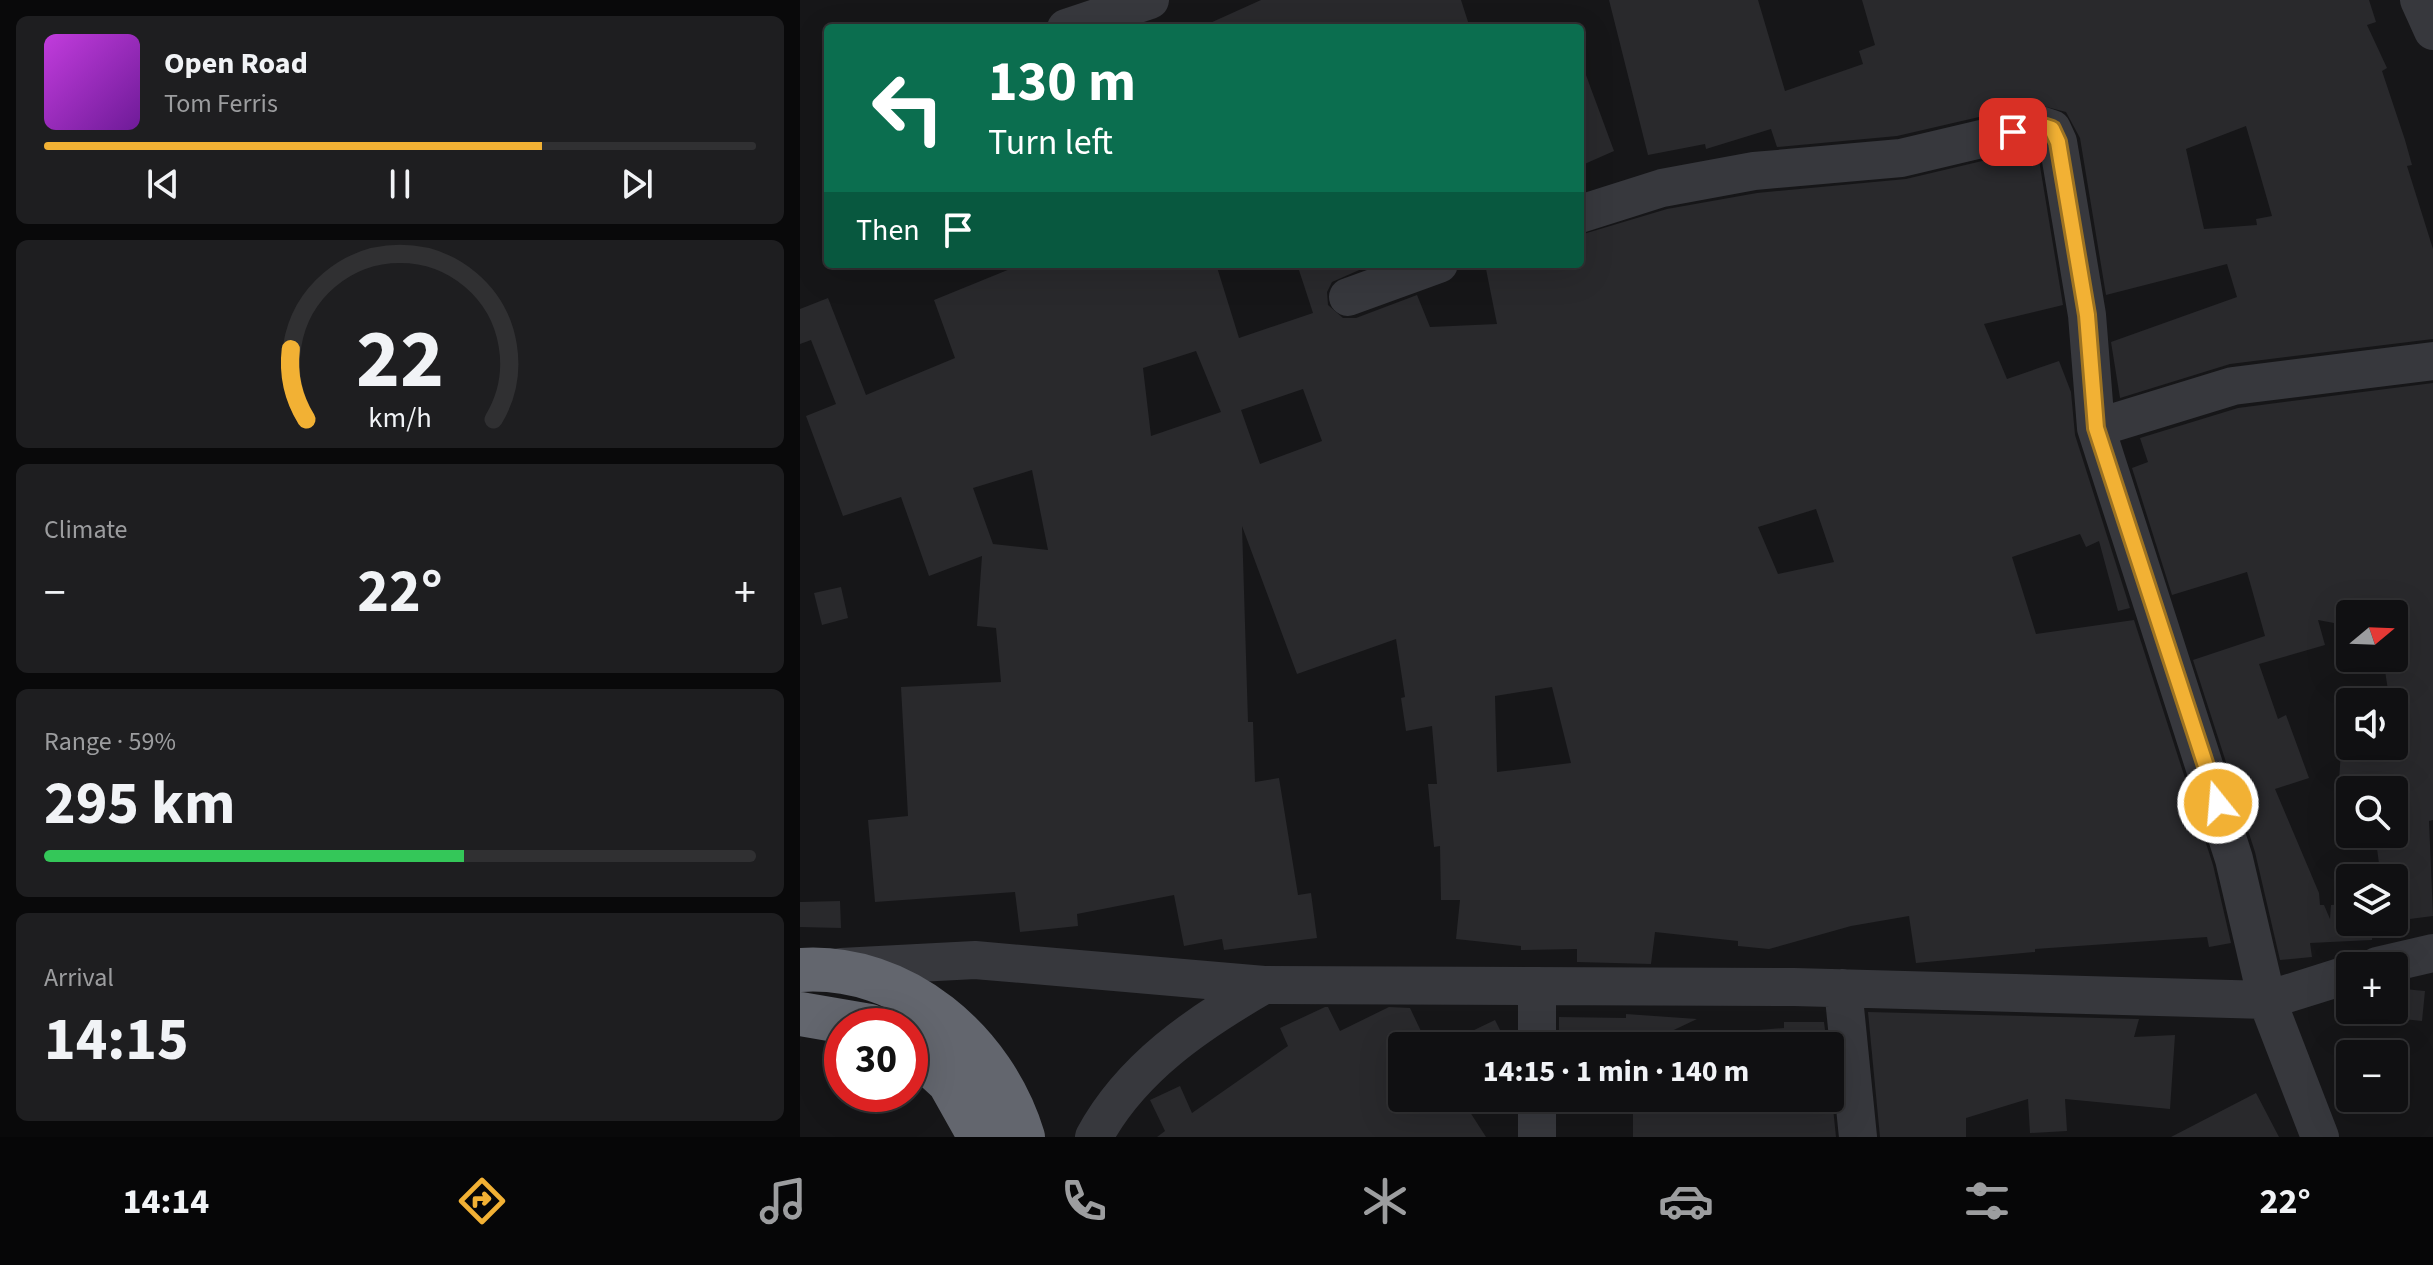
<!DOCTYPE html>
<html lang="en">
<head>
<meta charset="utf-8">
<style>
	:root { --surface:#101012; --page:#1e1e20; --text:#f1f3f6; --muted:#9c9d9f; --line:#303032; --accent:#f2b134 }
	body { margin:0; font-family:"Source Sans 3",sans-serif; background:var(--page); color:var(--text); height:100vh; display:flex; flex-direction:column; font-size:30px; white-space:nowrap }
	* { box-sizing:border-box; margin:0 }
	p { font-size:26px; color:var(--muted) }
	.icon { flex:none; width:44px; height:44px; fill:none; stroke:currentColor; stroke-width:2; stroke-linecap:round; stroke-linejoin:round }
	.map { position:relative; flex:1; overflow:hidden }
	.details { display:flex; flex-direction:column; gap:16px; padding:16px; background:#09090a; width:800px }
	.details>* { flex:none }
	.guide { position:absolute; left:24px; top:24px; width:760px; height:244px; border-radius:8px; box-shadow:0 8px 32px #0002,0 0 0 2px var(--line); background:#0b6e4f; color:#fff; overflow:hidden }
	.needle { width:52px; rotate:71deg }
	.fabs { position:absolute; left:1536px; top:600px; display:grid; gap:16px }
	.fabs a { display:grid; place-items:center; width:72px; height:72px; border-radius:8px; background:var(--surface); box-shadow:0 8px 32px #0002,0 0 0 2px var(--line); font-size:40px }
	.speed { position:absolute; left:24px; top:1008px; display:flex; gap:16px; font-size:40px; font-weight:700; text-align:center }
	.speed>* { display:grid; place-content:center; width:104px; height:104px; border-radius:50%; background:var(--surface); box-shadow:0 8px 32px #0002,0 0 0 2px var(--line); line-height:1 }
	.speed .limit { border:12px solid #d22; background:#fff; color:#111 }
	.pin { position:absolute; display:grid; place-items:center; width:68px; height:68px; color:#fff; margin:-34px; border-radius:16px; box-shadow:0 4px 12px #0006 }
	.me { position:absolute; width:88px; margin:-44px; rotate:343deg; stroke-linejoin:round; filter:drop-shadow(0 0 6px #0008) }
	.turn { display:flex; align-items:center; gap:28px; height:168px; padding:0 32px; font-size:36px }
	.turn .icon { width:104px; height:104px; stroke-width:2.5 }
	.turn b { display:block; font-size:56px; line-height:68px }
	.then { display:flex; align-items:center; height:76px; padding:0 32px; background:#0003; gap:16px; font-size:30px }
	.big { font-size:60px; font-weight:700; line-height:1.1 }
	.details .tile { flex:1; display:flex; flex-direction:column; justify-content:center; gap:12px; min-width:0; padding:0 28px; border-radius:12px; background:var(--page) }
	.details .dial { align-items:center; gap:0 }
	.dial svg { height:208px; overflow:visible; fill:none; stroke:var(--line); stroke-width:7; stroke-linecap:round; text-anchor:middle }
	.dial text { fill:var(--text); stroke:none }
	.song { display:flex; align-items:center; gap:24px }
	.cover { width:96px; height:96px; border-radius:12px; background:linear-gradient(135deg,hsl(290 70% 55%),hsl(280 70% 35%)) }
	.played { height:8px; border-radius:4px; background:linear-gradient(90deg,var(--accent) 70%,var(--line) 70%) }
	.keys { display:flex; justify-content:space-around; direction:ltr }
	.heat { display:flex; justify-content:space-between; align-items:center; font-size:44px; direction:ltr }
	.charge { height:12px; border-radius:6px; background:linear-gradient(90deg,#34c759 59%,var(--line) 0) }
	.trip { position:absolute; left:588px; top:1032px; width:456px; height:80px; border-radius:8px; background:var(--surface); box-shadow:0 8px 32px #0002,0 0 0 2px var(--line); font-weight:700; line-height:80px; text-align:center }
	.menu { display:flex; height:128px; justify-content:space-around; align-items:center; background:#060607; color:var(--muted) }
	.menu .icon { width:56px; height:56px }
	.menu .selected { color:var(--accent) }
	.menu b { font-size:36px; color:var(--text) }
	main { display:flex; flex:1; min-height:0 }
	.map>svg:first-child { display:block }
	.building { fill:#29292c; fill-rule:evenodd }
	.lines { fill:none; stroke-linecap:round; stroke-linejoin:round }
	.minor { stroke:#37383d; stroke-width:38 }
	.highway { stroke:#63666e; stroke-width:44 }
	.route-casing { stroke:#9d7322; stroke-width:20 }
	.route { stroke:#f2b134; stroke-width:14 }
</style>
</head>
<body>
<main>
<section class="details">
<div class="tile">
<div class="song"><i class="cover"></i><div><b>Open Road</b><p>Tom Ferris</p></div></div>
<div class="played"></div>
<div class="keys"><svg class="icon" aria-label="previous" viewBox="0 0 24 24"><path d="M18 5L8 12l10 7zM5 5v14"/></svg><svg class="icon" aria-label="pause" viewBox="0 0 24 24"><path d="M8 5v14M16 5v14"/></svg><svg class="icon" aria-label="next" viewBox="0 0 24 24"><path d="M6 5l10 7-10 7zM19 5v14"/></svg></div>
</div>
<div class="tile dial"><svg viewBox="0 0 100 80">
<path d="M14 69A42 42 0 1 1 86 69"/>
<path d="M14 69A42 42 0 0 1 8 42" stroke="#f2b134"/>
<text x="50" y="56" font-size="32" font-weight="700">22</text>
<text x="50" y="72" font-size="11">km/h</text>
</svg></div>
<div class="tile"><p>Climate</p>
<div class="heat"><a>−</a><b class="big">22°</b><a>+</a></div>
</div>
<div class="tile"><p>Range · 59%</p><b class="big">295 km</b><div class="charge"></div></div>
<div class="tile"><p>Arrival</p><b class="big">14:15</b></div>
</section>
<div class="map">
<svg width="1633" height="1137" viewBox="0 0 1633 1137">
	<rect width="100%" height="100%" fill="#161618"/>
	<path class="building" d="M 461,0 L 661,0 L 670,28 L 399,28 Z
		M 809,0 L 958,0 L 985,91 L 1063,64 L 1059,51 L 1075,45 L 1062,0 L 1569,0 L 1576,22 L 1567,25 L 1587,68 L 1582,71 L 1605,140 L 1612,165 L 1607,166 L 1633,249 L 1633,339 L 1430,364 L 1320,398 L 1311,342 L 1437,297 L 1427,264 L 1306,295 L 1280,138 L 1266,112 L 1235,104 L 1097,136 L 977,147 L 971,129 L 906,149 L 905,144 L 848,155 ZM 1446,126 L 1472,216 L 1456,219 L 1457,225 L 1404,229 L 1386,149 Z
		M 783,67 L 814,151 L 780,166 L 780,68 Z
		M 1237,148 L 1263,305 L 1184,324 L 1207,379 L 1259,361 L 1271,392 L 1275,435 L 1330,608 L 1318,611 L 1299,541 L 1286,547 L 1280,534 L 1212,557 L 1236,634 L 1334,620 L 1413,865 L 1431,943 L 1409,947 L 1407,937 L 1235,949 L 1235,952 L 1116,963 L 1109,916 L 1051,926 L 969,949 L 938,946 L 938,941 L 855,932 L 851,964 L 777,962 L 777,949 L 721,950 L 721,946 L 656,939 L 660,900 L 641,900 L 640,846 L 634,847 L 628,784 L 637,784 L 632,726 L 606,731 L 601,698 L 605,697 L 596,639 L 497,674 L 442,526 L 448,722 L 453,722 L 455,782 L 479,778 L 498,895 L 511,893 L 517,938 L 424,950 L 422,939 L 384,946 L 374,895 L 277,914 L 278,926 L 220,932 L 215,892 L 75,902 L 68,820 L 108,816 L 101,687 L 201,682 L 196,628 L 177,626 L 182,556 L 129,576 L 101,497 L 43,516 L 6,416 L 36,404 L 11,340 L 0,344 L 0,309 L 28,298 L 66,395 L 155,358 L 134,300 L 222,264 L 416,264 L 439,338 L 513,313 L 497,264 L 565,264 L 566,267 L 532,282 L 527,292 L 528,305 L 543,318 L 556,318 L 617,295 L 630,327 L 697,324 L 685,264 L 780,264 L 780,235 L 867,209 L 957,193 L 1106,179 ZM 396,351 L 421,412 L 351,436 L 343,368 ZM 503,389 L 522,441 L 460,464 L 441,410 ZM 232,470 L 248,550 L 193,544 L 173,488 ZM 1016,509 L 1034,562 L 978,574 L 958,527 ZM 752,687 L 771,763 L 697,772 L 695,696 Z
		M 1633,383 L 1633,820 L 1629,821 L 1633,916 L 1594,921 L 1594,878 L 1581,878 L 1575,834 L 1594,834 L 1594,790 L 1550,790 L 1550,824 L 1536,823 L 1541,752 L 1593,756 L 1594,702 L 1585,702 L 1583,691 L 1588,690 L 1583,658 L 1594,658 L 1594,614 L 1550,614 L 1550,626 L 1518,620 L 1525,645 L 1459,664 L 1478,719 L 1486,715 L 1509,778 L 1475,789 L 1519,893 L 1520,905 L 1524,905 L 1530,919 L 1531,905 L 1550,904 L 1550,922 L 1572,922 L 1572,940 L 1510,943 L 1512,957 L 1480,960 L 1455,852 L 1393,660 L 1465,636 L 1447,572 L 1372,595 L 1332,468 L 1348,462 L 1340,438 L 1438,408 Z
		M 41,587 L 48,618 L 22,625 L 14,593 Z
		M 40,901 L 41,928 L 0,927 L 0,902 Z
		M 1594,988 L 1625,991 L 1622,1021 L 1594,1018 Z
		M 525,1007 L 528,1007 L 540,1031 L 589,1007 L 610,1008 L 628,1046 L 602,1046 L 602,1098 L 715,1098 L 715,1103 L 701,1110 L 668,1109 L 686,1137 L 357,1137 L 365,1131 L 350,1100 L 380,1086 L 392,1113 L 488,1046 L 480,1028 Z
		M 1068,1012 L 1339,1019 L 1334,1037 L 1375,1035 L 1370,1109 L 1265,1099 L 1267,1131 L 1230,1133 L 1228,1099 L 1166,1118 L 1166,1137 L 1080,1137 Z
		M 826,1014 L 897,1019 L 840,1046 L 759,1046 L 759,1017 L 826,1018 Z
		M 695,1020 L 708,1046 L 641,1046 Z
		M 984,1022 L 1024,1022 L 1027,1046 L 870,1046 L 870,1037 L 984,1028 Z
		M 1030,1078 L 1036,1137 L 833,1137 L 833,1103 L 869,1104 L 869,1098 L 1030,1098 Z
		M 1456,1093 L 1479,1137 L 1371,1137 Z"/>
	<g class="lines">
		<path class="minor" d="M 1619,0 L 1633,31
			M 266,28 L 350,0
			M 780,214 L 862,188 L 954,171 L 1101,158 L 1240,125 L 1252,129 L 1258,142 L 1287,315 L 1296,428 L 1434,859 L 1467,1000 L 1520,1137
			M 548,297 L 639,264
			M 1296,428 L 1433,386 L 1633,361
			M 1577,966 L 1633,953
			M 41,967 L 175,960 L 464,985 L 994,987 L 1467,1000 L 1550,974
			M 737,986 L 737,1046
			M 1043,988 L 1058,1137
			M 737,1098 L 737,1137
			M 294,1137 C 331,1068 398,1023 464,985"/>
		<path class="highway" d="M 0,970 C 103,963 194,1041 223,1137
			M 0,1014 L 70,1026
			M 110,1046 L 149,1082 L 180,1137"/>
	</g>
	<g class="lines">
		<g class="route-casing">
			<path id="route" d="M 1213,132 L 1240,125 L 1252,129 L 1258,142 L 1287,315 L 1296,428 L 1418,803"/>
		</g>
		<use href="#route" class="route"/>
	</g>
</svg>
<div class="fabs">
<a><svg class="needle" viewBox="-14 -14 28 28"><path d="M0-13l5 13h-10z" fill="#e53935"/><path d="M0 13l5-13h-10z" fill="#9c9d9f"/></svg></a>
<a><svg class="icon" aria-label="sound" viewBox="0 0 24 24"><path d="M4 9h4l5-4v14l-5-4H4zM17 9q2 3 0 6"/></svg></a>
<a><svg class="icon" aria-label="search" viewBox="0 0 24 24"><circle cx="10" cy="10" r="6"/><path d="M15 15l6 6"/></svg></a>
<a><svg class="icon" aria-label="layers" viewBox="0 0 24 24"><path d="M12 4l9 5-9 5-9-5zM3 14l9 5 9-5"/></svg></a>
<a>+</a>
<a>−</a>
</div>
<div class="speed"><div class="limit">30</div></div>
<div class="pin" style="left:1213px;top:132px;background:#d93025"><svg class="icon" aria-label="arrive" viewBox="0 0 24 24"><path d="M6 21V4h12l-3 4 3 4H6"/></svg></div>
<svg class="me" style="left:1418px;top:803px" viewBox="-20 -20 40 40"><circle r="17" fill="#f2b134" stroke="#fff" stroke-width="3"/><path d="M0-11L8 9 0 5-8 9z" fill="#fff"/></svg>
<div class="trip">14:15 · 1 min · 140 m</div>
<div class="guide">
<div class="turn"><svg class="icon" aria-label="left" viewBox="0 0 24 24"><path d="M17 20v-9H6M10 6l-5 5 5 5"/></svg><div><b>130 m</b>Turn left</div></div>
<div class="then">Then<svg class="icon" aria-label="arrive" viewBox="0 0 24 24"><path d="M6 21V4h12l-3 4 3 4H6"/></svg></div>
</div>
</div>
</main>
<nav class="menu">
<b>14:14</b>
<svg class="icon selected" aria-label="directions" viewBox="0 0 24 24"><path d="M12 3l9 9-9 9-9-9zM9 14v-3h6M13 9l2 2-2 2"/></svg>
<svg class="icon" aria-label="music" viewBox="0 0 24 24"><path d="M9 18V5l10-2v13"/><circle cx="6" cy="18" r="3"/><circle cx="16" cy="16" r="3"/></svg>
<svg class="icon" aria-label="phone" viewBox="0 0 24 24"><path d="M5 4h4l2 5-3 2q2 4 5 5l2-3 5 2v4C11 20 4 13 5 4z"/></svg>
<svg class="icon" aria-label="climate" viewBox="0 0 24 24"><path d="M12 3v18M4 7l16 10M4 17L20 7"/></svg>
<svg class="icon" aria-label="car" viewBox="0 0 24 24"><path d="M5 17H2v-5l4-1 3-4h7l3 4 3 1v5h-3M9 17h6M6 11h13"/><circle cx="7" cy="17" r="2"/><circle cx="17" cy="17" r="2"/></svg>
<svg class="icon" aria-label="filters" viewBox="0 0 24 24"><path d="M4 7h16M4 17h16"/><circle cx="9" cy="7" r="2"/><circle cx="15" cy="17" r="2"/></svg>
<b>22°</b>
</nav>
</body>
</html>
